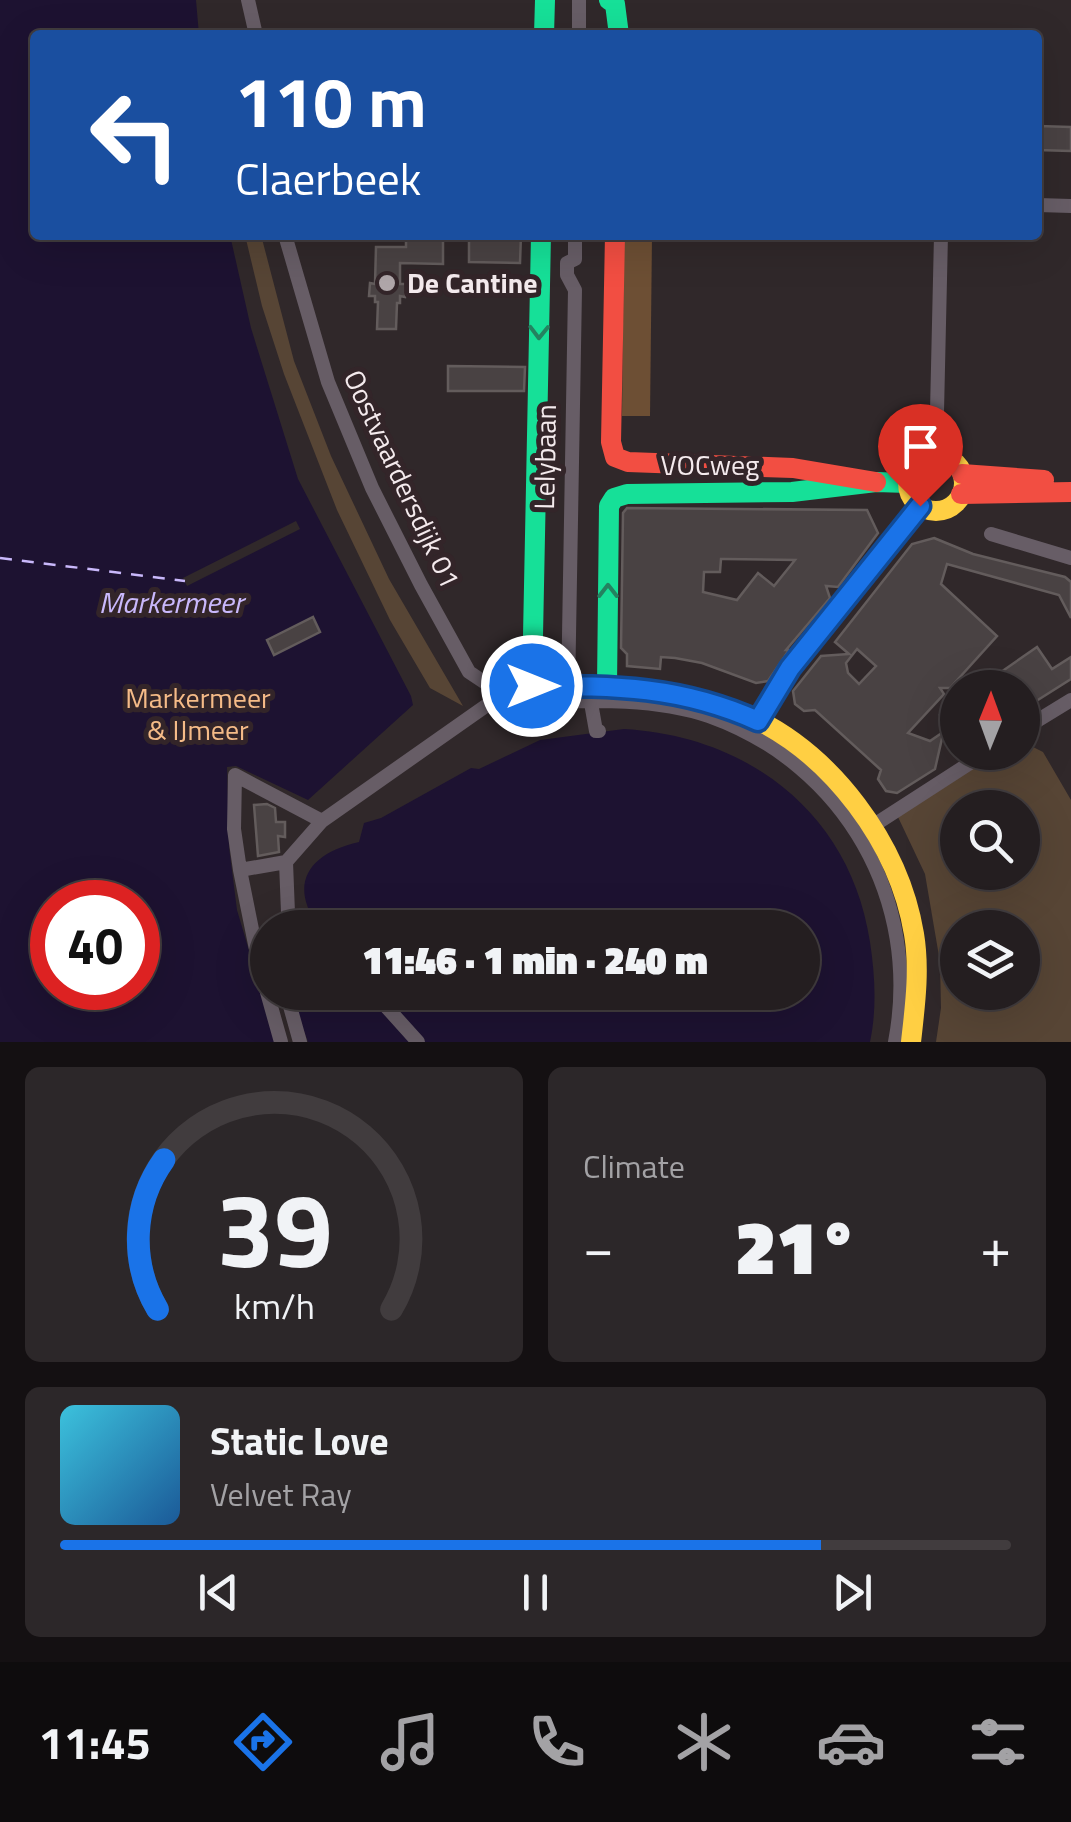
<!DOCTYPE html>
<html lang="en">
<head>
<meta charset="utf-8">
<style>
	:root { --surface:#241e20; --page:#2c2729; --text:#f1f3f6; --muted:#a3a2a5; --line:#413c3e; --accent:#1a73e8 }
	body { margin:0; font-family:"Titillium Web",sans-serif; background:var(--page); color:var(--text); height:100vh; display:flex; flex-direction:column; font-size:38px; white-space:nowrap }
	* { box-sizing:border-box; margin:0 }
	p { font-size:32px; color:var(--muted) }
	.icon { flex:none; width:55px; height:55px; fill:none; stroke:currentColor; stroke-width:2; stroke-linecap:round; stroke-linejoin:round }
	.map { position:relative; height:1042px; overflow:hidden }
	.details { display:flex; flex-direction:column; gap:25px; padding:25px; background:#141012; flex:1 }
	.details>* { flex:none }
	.hud { position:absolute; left:30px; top:30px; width:1012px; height:210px; border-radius:10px; box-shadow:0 10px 40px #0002,0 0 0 2px var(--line); background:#1a4fa0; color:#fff; overflow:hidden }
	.needle { width:65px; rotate:1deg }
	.tools { position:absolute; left:940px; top:670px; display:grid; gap:20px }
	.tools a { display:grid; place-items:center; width:100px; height:100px; border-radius:50%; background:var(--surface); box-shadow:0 10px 40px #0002,0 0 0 2px var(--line); font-size:50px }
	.speed { position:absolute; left:30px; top:880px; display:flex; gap:20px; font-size:50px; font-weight:700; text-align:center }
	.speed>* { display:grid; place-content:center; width:130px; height:130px; border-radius:50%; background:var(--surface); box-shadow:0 10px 40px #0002,0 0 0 2px var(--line); line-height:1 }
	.speed .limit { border:15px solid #d22; background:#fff; color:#111 }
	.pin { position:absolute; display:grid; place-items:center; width:85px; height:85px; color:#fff; margin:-102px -42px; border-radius:50% 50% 50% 0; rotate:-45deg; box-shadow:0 0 10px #0007 }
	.pin .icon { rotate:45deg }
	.me { position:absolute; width:110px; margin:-55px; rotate:90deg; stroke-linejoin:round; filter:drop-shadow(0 0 8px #0008) }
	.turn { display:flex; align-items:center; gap:35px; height:210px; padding:0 40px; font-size:45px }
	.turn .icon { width:130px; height:130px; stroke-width:2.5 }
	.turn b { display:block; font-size:70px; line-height:85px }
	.big { font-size:75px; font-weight:800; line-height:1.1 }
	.details .card { flex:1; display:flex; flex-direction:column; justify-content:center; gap:15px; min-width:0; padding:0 35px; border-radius:15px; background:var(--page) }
	.details .dial { align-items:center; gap:0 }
	.dial svg { height:260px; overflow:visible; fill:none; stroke:var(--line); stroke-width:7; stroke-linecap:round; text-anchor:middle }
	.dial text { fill:var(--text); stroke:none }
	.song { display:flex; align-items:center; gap:30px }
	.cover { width:120px; height:120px; border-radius:15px; background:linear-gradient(135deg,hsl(190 70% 55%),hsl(210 70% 35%)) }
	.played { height:10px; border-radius:5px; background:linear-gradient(90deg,var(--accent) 80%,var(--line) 80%) }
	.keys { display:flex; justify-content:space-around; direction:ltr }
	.heat { display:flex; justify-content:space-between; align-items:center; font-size:55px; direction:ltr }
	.details .tiles { flex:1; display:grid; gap:25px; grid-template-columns:1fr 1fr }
	.card:last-child { grid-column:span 2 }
	.trip { position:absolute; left:250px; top:910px; width:570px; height:100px; border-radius:50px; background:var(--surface); box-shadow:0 10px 40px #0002,0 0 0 2px var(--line); font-weight:800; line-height:100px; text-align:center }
	.tab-bar { display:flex; height:160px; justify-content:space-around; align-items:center; background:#0e0c0d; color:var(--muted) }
	.tab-bar .icon { width:70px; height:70px }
	.tab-bar .selected { color:var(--accent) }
	.tab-bar b { font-size:45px; color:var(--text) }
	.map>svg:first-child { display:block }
	.green { fill:#574535; fill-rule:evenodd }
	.forest { fill:#6d4f34 }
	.water { fill:#1d1231; fill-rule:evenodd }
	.pier { fill:#30282a }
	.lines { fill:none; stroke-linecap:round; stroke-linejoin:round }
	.ferry { stroke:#c9b8fb; stroke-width:2.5; stroke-dasharray:12 10; stroke-linecap:butt }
	.building { fill:#494243; stroke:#635c5c; stroke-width:2.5; fill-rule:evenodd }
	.street { stroke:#675d66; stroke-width:14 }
	.fast { stroke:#16e098; stroke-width:20 }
	.slow { stroke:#ffcf43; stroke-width:20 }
	.jam { stroke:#f24e42; stroke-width:20 }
	.oneway { stroke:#248260 }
	.route-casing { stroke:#114b97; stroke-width:25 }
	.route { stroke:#1a73e8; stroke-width:18 }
	.poi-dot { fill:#afa6a9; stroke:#332529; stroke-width:4 }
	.labels { text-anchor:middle; stroke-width:10; stroke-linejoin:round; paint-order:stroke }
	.poi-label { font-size:28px; font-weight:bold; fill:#f4eaed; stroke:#332529; text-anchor:start }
	.street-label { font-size:28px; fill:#f4eaed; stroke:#332529 }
	.park-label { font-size:28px; fill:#f5bb88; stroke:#332529 }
	.water-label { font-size:30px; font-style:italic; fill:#c9b8fb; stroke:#332529 }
</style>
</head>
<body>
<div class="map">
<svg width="1071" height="1042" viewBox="0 0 1071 1042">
	<rect width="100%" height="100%" fill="#30282a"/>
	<path class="green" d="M 245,235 L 261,235 L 294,361 L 331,456 L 389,579 L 463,706 L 430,688 L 390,620 L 337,510 L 284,374 L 262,306 Z
		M 1023,742 L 1043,752 L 1071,800 L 1071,1042 L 936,1042 L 941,1008 L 940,962 L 925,874 L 898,817 L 997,753 L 1022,752 ZM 958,808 L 1022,808 L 1022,872 L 958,872 ZM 958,928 L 1022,928 L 1022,992 L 958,992 Z"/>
	<path class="forest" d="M 624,235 L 652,235 L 650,416 L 622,416 Z"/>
	<path class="water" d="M 0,0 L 196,0 L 199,35 L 35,35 L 35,235 L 230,235 L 251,328 L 298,479 L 411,696 L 413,705 L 308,800 L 236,766 L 227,767 L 229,847 L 237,910 L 276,1042 L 0,1042 ZM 52,902 L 138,902 L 138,988 L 52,988 Z
		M 624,729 C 750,736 851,815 870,942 C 875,975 877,1009 870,1042 L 421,1042 L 377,993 L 802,992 L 802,928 L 319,927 C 287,883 310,853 359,842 L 364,823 L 381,818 L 471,768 L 479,769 L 540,740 Z
		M 290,993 L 370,993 L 414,1042 L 308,1042 Z"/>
	<path class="pier" d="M 296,521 L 300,529 L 187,586 L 183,578 Z"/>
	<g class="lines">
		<path class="ferry" d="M 0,558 L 185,581"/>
	</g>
	<path class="building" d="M 1038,126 L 1071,127 L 1071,151 L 1038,150 Z
		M 406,235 L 443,235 L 443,264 L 400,263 L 400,284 L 406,284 L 405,297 L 400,296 L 400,303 L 397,303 L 396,329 L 377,329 L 378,302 L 375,302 L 375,296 L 369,296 L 370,283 L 375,284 L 376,247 L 406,247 Z
		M 469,235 L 521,235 L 520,263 L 469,262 Z
		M 448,366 L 525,367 L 524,391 L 448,391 Z
		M 627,508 L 867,510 L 878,533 L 838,587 L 826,586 L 830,598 L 786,650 L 789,650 L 768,681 L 756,683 L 702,663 L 675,658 L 661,657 L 660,669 L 627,666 L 627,654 L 621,648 L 623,513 ZM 721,559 L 724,559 L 795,560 L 774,586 L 758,573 L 737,600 L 703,592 L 704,572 L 720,572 Z
		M 934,538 L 973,554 L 1065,577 L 1071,582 L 1071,618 L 1059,595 L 947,564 L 941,584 L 997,636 L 950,688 L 940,688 L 944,694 L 908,733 L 930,741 L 949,728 L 940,715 L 952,706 L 958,714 L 958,757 L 943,734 L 935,769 L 897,793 L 886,791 L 878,779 L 881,770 L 815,710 L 804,711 L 795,704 L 793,691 L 821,656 L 849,654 L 835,642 L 912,544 ZM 857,649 L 876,666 L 859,684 L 848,673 L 846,663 Z
		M 313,617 L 320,632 L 274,655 L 267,640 Z
		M 1037,647 L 1052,669 L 1071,657 L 1071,679 L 1022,710 L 1022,688 L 978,688 Z
		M 267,804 L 275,808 L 276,822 L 285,822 L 285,837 L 278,836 L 279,852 L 258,856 L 254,805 Z"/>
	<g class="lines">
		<path class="street" d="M 248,0 L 256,35
			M 579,35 L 579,0
			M 1038,205 L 1071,206
			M 285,235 L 328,382 L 372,488 L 421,585 L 469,672 L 490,686 L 532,686
			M 936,456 L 941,235
			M 991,534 L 1071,558
			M 568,693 L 575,290 L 567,275 L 567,263 L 575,259 L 575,235
			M 490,703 C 560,703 641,693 709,716 C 846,765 922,901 895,1042
			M 591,703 L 596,731 L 599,731
			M 758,721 L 790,668 L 920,506
			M 1022,730 L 1071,700
			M 871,827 L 987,752
			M 240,870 L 234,829 L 235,775 L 322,821
			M 288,913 L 307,928
			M 286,928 L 288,913 L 286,862
			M 286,992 L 300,1042
			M 373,992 L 418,1042
			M 281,1042 L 259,964 L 240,870 L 286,862 L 322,821 L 490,703 L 490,698"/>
		<path class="fast" d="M 609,0 L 615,4 L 619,35
			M 544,35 L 545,0
			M 541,235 L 532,686 L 628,688
			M 607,686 L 609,506 L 614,498 L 627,494 L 792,492 L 876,482 L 908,483"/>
		<path class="slow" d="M908 483a28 28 0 1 1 56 0a28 28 0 1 1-56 0Z
			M 628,688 C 669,691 709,698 747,715 C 832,753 899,844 914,934 C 920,970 915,1006 911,1042"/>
		<path class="jam" d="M 615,235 L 611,442 L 615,457 L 628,462 L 793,468 L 876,482
			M 962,474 L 1044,480
			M 961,494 L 1071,492"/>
	</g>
	<defs><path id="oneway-chevron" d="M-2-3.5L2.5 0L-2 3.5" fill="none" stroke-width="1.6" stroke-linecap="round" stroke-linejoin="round" transform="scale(2.5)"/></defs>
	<g class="oneway">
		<use href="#oneway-chevron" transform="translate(539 332) rotate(91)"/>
		<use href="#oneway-chevron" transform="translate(608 591) rotate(-90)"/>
	</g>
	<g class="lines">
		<g class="route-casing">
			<path id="route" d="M 532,686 C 616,686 680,686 758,721 L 790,668 L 920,506"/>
		</g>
		<use href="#route" class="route"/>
	</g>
	<circle class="poi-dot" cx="387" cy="283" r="10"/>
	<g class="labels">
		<g class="poi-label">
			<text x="407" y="293">De Cantine</text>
		</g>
		<g class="street-label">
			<text transform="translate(545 457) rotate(-89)" y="10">Lelybaan</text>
			<text x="710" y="475">VOCweg</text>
			<text transform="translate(402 479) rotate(65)" y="10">Oostvaardersdijk 01</text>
		</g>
		<g class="park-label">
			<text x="198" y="708">Markermeer<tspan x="198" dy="32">&amp; IJmeer</tspan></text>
		</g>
		<g class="water-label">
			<text x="171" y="613">Markermeer</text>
		</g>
	</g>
</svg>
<div class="tools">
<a><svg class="needle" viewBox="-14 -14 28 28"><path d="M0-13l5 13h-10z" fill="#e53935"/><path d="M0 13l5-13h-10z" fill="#a3a2a5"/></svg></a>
<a><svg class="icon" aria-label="search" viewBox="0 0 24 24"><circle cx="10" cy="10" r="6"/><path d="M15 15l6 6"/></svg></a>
<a><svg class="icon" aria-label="layers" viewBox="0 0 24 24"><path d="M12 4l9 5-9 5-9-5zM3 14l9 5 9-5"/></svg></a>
</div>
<div class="speed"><div class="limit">40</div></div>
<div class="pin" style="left:920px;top:506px;background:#d93025"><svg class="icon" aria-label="arrive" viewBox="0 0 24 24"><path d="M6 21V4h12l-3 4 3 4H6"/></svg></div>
<svg class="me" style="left:532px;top:686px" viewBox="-20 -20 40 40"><circle r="17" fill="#1a73e8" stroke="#fff" stroke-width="3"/><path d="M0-11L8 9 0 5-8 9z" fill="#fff"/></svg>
<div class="trip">11:46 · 1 min · 240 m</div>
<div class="hud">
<div class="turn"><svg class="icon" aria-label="left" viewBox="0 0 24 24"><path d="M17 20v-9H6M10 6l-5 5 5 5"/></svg><div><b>110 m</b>Claerbeek</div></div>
</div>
</div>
<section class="details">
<div class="tiles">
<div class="card dial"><svg viewBox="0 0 100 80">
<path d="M14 69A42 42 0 1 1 86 69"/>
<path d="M14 69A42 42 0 0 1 16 23" stroke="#1a73e8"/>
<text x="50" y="56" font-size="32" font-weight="700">39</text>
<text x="50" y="72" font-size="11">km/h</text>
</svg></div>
<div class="card"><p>Climate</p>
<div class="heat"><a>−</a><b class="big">21°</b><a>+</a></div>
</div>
<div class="card">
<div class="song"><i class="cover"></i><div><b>Static Love</b><p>Velvet Ray</p></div></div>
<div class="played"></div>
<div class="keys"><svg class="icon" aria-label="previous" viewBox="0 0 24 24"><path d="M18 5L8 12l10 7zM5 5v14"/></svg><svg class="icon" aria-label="pause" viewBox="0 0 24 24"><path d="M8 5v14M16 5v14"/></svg><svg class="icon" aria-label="next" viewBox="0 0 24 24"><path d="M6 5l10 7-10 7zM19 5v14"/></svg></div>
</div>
</div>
</section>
<nav class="tab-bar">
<b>11:45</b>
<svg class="icon selected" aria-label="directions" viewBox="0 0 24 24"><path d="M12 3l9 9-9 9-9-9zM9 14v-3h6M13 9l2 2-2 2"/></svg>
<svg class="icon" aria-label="music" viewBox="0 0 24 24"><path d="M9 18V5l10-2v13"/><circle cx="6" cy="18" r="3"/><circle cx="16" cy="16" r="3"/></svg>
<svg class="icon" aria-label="phone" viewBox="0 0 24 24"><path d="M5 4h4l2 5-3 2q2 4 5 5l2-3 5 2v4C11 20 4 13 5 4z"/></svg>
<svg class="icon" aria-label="climate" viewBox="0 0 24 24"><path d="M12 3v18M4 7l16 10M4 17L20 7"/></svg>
<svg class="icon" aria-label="car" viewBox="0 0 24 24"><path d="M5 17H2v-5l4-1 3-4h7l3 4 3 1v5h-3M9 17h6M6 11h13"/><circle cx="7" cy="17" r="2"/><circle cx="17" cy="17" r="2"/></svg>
<svg class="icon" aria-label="filters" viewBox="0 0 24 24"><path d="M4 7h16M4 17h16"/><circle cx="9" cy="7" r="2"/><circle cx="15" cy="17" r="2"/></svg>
</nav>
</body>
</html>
